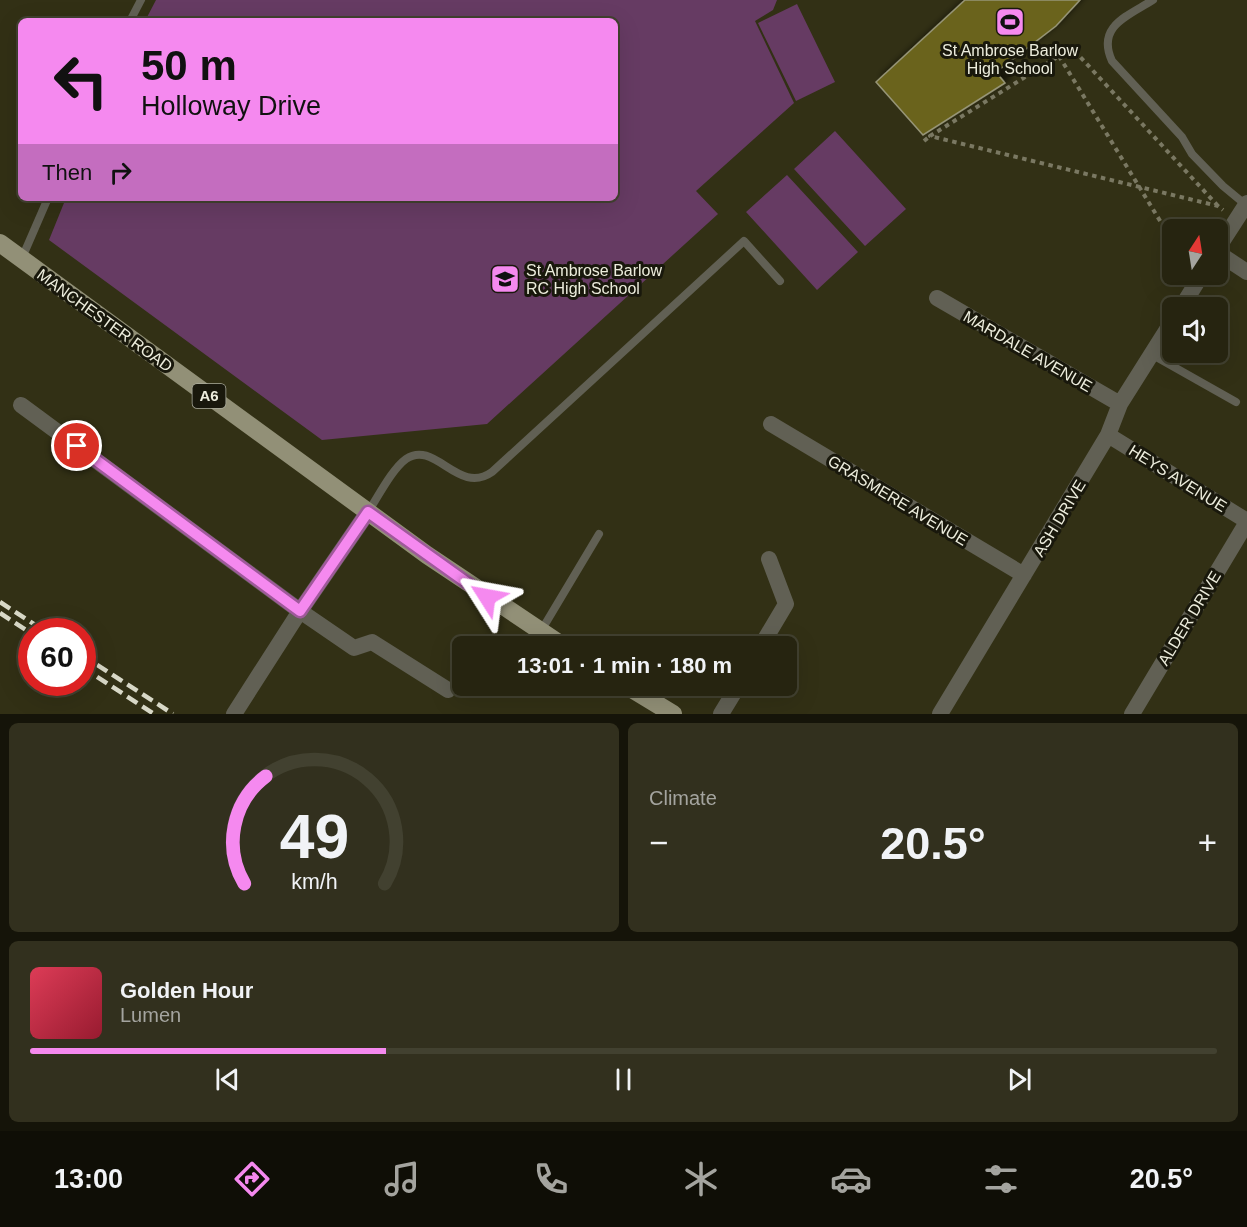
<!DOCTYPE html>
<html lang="en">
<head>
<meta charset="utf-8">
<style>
	:root { --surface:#262410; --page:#32301e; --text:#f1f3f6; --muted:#a4a49f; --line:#424130; --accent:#f589ef }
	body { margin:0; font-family:Helvetica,sans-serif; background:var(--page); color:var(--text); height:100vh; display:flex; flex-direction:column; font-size:22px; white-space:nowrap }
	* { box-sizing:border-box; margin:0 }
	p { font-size:20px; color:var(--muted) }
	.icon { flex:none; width:33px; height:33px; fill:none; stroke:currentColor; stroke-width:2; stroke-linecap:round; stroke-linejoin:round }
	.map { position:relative; height:714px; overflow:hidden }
	.sheet { display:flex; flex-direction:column; gap:9px; padding:9px; background:#151409; flex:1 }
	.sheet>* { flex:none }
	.hud { position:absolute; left:18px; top:18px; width:600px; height:183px; border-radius:9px; box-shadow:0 6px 24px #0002,0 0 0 2px var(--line); background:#f589ef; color:#111; overflow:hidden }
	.needle { width:39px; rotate:12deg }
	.controls { position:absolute; left:1162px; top:219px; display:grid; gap:12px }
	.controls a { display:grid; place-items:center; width:66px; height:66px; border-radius:9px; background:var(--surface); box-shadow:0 6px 24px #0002,0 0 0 2px var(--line); font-size:30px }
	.speed { position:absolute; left:18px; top:618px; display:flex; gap:12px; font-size:30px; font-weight:700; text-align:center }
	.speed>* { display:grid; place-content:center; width:78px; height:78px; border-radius:50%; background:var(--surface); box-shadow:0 6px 24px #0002,0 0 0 2px var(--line); line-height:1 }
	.speed .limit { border:9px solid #d22; background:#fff; color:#111 }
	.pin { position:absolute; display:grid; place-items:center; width:51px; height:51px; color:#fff; margin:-26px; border:3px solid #fff; border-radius:50%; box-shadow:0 2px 6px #0007 }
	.me { position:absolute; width:66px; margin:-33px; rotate:304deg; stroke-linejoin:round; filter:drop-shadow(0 0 4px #0008) }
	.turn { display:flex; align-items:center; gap:21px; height:126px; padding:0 24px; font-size:27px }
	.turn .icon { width:78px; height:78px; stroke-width:2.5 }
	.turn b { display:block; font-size:42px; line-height:51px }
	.then { display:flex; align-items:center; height:57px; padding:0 24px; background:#0003; gap:12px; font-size:22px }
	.big { font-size:45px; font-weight:700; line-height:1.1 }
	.sheet .card { flex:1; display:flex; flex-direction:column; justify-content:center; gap:9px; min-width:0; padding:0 21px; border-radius:9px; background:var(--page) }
	.sheet .dial { align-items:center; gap:0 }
	.dial svg { height:156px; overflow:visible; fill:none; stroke:var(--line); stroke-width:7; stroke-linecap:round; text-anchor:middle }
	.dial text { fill:var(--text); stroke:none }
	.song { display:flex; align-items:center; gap:18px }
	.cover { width:72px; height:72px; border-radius:9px; background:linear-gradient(135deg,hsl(350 70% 55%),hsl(350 70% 35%)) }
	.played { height:6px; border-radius:3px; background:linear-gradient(90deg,var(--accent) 30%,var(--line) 30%) }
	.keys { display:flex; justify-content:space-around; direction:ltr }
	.heat { display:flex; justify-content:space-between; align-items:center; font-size:33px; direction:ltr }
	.sheet .tiles { flex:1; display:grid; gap:9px; grid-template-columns:1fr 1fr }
	.card:last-child { grid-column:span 2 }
	.trip { position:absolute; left:452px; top:636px; width:345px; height:60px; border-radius:9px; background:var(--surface); box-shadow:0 6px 24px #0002,0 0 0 2px var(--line); font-weight:700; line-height:60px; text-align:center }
	.menu { display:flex; height:96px; justify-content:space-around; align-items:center; background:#0f0e06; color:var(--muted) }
	.menu .icon { width:42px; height:42px }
	.menu .selected { color:var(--accent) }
	.menu b { font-size:27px; color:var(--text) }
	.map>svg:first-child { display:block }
	.green { fill:#663b63 }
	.building { fill:#6a641d; stroke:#979577; stroke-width:1.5; filter:url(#shadow) }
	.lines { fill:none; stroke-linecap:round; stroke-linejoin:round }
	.path { stroke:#7a7862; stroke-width:4; stroke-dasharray:4.5 4.5; stroke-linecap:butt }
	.lane { stroke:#616054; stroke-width:8 }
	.street { stroke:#616054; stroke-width:16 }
	.primary { stroke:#929077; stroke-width:18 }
	.rail { stroke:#d8d8c7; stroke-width:4.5; stroke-dasharray:12 6; stroke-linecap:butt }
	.route-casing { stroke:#9f599b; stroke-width:15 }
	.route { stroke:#f589ef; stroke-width:10 }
	.labels { text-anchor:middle; stroke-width:6; stroke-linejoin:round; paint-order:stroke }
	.shield { fill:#19180c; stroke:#adad9e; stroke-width:1.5 }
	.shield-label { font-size:15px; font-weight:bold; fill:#ededdd }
	.poi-label { font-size:16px; fill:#ededdd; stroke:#19180c }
	.street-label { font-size:16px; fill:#ededdd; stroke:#19180c }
</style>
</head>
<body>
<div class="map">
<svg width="1247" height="714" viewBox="0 0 1247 714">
	<defs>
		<filter id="shadow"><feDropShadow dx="5.5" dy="-5.5" stdDeviation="3" flood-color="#0009"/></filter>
	</defs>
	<rect width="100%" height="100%" fill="#323015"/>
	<path class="green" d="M 156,0 L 777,0 L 773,10 L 755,21 L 794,103 L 696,191 L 718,214 L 487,424 L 322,440 L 49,240 L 66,198 L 615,198 L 615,21 L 145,21 Z
		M 797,4 L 835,82 L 796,101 L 758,23 Z
		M 835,131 L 906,209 L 865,246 L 794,169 Z
		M 787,175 L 858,252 L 817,290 L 746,212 Z"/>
	<path class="building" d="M 965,0 L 1080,0 L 1056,26 L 996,72 L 1005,83 L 923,135 L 876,82 Z"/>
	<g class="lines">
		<path class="path" d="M 1059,56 L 1173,242
			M 924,141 L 930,136
			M 1218,206 L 1072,48 L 930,136 L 1218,206 L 1223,210"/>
		<path class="lane" d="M 1153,0 C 1128,16 1096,26 1112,61 L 1182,137 L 1192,154 L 1223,186 L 1246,205
			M 130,21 L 141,0
			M 22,258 L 48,198
			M 1151,354 L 1236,402
			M 368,512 C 378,497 392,469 406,459 C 435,439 458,496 492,472 L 744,241 L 780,281
			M 541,631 L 599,534"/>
		<path class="street" d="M 1218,248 L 1247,203
			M 1218,253 L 1247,272
			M 937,298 L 1120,404
			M 1181,308 L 1202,274
			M 21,405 L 300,611 L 354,648 L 372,642 L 448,690
			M 771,424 L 1024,575
			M 1108,435 L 1247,521
			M 761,646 L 786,604 L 769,559
			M 234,714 L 300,611 L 368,512
			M 721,714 L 738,686
			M 940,714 L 1108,435 L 1120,404 L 1173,320
			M 1132,714 L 1247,522"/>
		<path class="primary" d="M 0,243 L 427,555 L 563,646
			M 627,686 L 673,714"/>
		<path class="rail" d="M 0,602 L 46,632
			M 0,613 L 32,634
			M 82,655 L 173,714
			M 82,667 L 154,714"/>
	</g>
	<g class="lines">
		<g class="route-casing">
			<path id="route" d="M 77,446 L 300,611 L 368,512 L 487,597"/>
		</g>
		<use href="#route" class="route"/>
	</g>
	<defs>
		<g id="stadium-square" transform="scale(1.5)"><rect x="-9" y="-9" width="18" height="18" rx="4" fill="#f589ef" stroke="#19180c"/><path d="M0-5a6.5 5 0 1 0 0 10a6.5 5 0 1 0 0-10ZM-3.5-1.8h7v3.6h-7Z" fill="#111"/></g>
		<g id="school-square" transform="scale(1.5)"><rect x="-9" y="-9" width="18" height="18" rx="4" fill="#f589ef" stroke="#19180c"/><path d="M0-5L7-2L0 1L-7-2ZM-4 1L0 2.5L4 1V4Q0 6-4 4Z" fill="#111"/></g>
	</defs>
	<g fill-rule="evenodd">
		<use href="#stadium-square" x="1010" y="22"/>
		<use href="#school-square" x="505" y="279"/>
	</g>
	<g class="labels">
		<rect class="shield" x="192.5" y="384" width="33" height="24" rx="4.5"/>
		<g class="shield-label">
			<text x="209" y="401">A6</text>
		</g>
		<g class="poi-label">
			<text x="1010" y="56">St Ambrose Barlow<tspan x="1010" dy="18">High School</tspan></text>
			<text x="526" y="276" text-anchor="start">St Ambrose Barlow<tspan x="526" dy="18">RC High School</tspan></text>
		</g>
		<g class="street-label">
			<text transform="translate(105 320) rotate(36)" y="6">MANCHESTER ROAD</text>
			<text transform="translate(1028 351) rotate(30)" y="6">MARDALE AVENUE</text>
			<text transform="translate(1178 478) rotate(32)" y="6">HEYS AVENUE</text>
			<text transform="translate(898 500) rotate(31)" y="6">GRASMERE AVENUE</text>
			<text transform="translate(1059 518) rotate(-59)" y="6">ASH DRIVE</text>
			<text transform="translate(1189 618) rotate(-59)" y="6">ALDER DRIVE</text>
		</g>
	</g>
</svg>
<div class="controls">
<a><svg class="needle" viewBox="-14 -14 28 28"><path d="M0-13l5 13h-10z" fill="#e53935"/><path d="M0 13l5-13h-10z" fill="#a4a49f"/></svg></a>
<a><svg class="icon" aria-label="sound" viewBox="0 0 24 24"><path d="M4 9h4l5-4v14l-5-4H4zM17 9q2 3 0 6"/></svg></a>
</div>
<div class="speed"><div class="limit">60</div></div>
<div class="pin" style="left:77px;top:446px;background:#d93025"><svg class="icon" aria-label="arrive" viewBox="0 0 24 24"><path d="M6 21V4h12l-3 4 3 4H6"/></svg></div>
<svg class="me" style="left:487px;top:597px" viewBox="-20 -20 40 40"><path d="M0-17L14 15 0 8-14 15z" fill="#f589ef" stroke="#fff" stroke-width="4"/></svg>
<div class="trip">13:01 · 1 min · 180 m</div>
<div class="hud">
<div class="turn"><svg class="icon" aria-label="left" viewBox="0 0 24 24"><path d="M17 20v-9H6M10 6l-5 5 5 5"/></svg><div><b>50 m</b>Holloway Drive</div></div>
<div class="then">Then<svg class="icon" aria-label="right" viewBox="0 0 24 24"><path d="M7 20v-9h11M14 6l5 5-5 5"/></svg></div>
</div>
</div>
<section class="sheet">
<div class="tiles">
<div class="card dial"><svg viewBox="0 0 100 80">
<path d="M14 69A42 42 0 1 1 86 69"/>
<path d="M14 69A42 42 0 0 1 25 14" stroke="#f589ef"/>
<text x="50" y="56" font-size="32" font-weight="700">49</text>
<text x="50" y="72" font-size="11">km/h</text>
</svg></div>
<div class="card"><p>Climate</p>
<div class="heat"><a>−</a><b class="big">20.5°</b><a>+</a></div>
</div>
<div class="card">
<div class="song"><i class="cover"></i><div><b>Golden Hour</b><p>Lumen</p></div></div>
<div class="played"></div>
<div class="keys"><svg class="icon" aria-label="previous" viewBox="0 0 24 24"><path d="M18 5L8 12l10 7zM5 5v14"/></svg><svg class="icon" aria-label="pause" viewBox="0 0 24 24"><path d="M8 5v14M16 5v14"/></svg><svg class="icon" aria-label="next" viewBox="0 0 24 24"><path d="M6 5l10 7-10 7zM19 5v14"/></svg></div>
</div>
</div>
</section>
<nav class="menu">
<b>13:00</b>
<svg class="icon selected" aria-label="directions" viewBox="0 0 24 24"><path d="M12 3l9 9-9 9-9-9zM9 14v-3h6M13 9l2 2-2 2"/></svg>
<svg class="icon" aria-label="music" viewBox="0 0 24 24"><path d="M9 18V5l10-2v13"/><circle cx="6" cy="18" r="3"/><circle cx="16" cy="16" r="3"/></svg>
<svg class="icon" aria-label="phone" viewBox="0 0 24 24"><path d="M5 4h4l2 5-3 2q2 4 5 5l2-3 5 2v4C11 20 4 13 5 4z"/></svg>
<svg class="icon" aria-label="climate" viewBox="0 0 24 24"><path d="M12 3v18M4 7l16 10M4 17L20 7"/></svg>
<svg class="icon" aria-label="car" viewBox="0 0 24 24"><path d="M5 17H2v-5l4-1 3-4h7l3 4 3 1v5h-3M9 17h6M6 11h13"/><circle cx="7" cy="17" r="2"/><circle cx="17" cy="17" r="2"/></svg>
<svg class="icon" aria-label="filters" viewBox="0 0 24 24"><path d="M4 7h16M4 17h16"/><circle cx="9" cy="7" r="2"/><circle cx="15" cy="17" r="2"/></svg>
<b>20.5°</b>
</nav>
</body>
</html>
